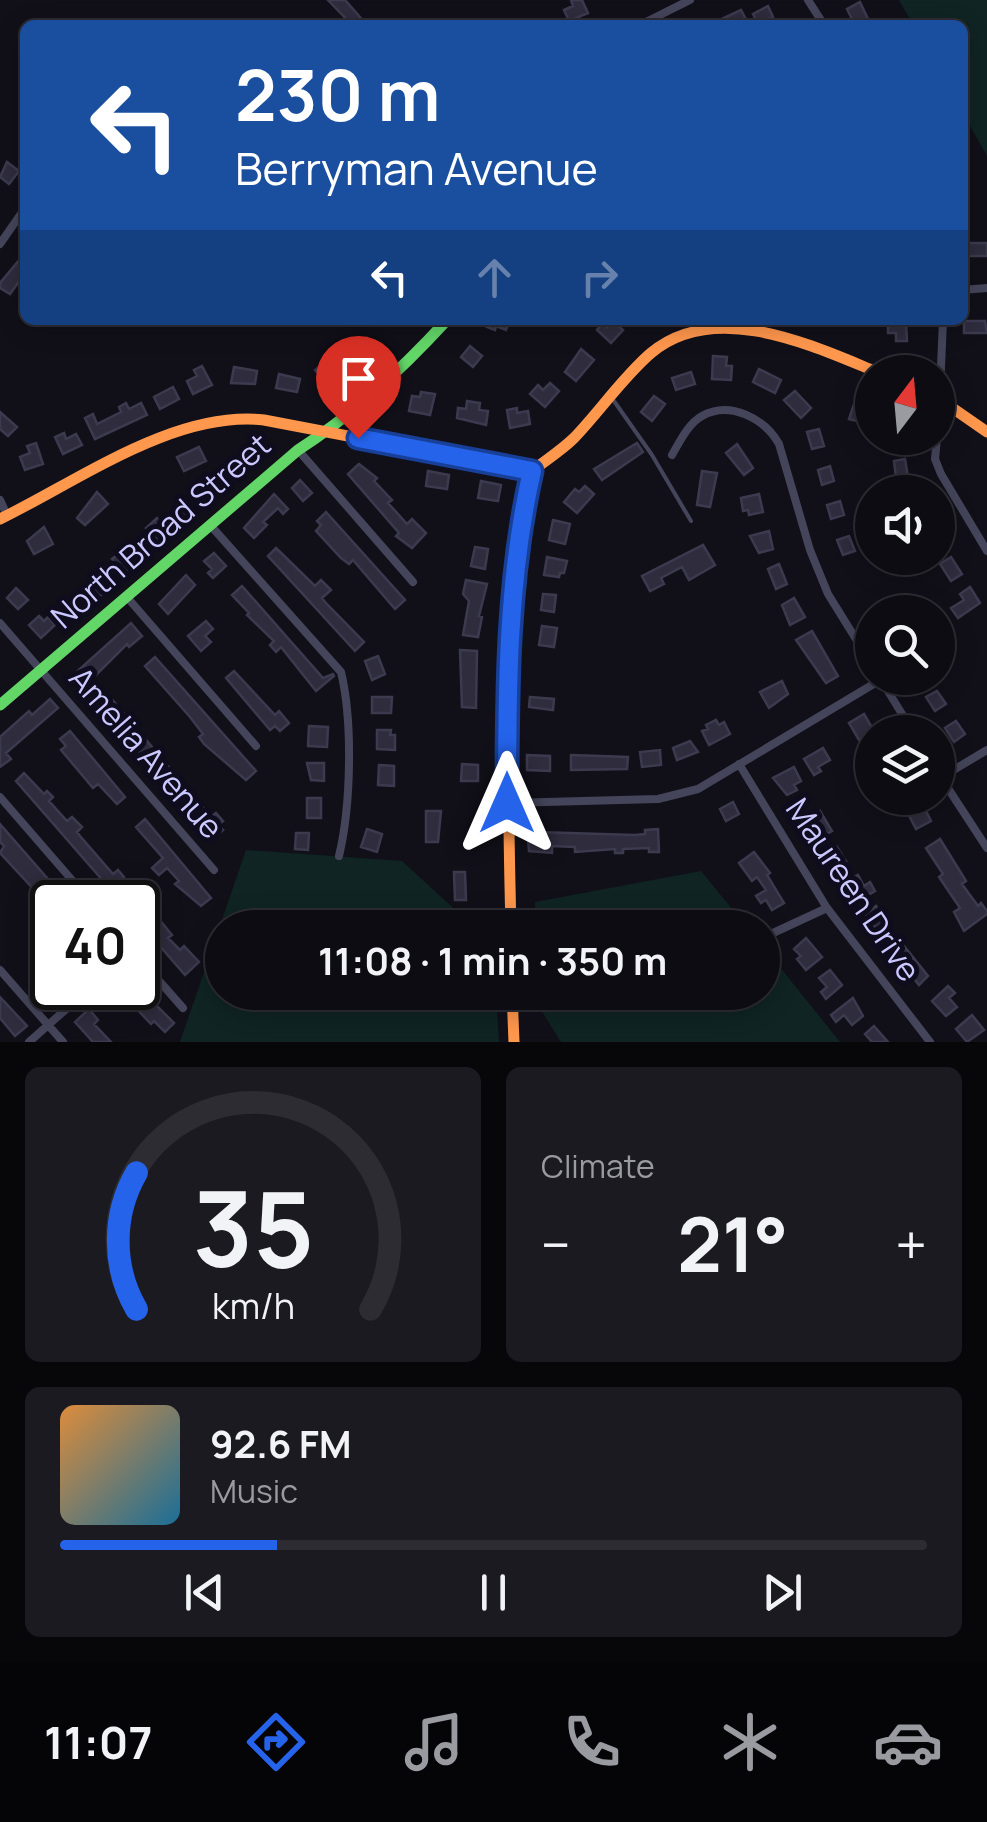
<!DOCTYPE html>
<html lang="en">
<head>
<meta charset="utf-8">
<style>
	:root { --surface:#0d0c13; --page:#1b1a21; --text:#f1f3f6; --muted:#9a9ba0; --line:#2d2c33; --accent:#2563eb }
	body { margin:0; font-family:Manrope,sans-serif; background:var(--page); color:var(--text); height:100vh; display:flex; flex-direction:column; font-size:38px; white-space:nowrap }
	* { box-sizing:border-box; margin:0 }
	p { font-size:32px; color:var(--muted) }
	.icon { flex:none; width:55px; height:55px; fill:none; stroke:currentColor; stroke-width:2; stroke-linecap:round; stroke-linejoin:round }
	.map { position:relative; height:1042px; overflow:hidden }
	.details { display:flex; flex-direction:column; gap:25px; padding:25px; background:#07070a; flex:1 }
	.details>* { flex:none }
	.guide { position:absolute; left:20px; top:20px; width:948px; height:305px; border-radius:15px; box-shadow:0 5px 25px #0003,0 0 0 2px var(--line); background:#1a4fa0; color:#fff; overflow:hidden }
	.needle { width:65px; rotate:16deg }
	.tools { position:absolute; left:855px; top:355px; display:grid; gap:20px }
	.tools a { display:grid; place-items:center; width:100px; height:100px; border-radius:50%; background:var(--surface); box-shadow:0 5px 25px #0003,0 0 0 2px var(--line); font-size:50px }
	.speed { position:absolute; left:30px; top:880px; display:flex; gap:20px; font-size:50px; font-weight:700; text-align:center }
	.speed>* { display:grid; place-content:center; width:130px; height:130px; border-radius:50%; background:var(--surface); box-shadow:0 5px 25px #0003,0 0 0 2px var(--line); line-height:1 }
	.speed .limit { border:5px solid #111; border-radius:15px; background:#fff; color:#111 }
	.pin { position:absolute; display:grid; place-items:center; width:85px; height:85px; color:#fff; margin:-102px -42px; border-radius:50% 50% 50% 0; rotate:-45deg; box-shadow:0 0 10px #0007 }
	.pin .icon { rotate:45deg }
	.me { position:absolute; width:110px; margin:-55px; rotate:0deg; stroke-linejoin:round; filter:drop-shadow(0 0 8px #0008) }
	.turn { display:flex; align-items:center; gap:35px; height:210px; padding:0 50px; font-size:45px }
	.turn .icon { width:130px; height:130px; stroke-width:2.5 }
	.turn b { display:block; font-size:70px; line-height:85px }
	.lanes { display:flex; align-items:center; height:95px; padding:0 50px; background:#0003; justify-content:center; gap:50px; direction:ltr }
	.lanes .off { opacity:.35 }
	.big { font-size:75px; font-weight:700; line-height:1.1 }
	.details .tile { flex:1; display:flex; flex-direction:column; justify-content:center; gap:15px; min-width:0; padding:0 35px; border-radius:15px; background:var(--page) }
	.details .dial { align-items:center; gap:0 }
	.dial svg { height:260px; overflow:visible; fill:none; stroke:var(--line); stroke-width:7; stroke-linecap:round; text-anchor:middle }
	.dial text { fill:var(--text); stroke:none }
	.song { display:flex; align-items:center; gap:30px }
	.cover { width:120px; height:120px; border-radius:15px; background:linear-gradient(135deg,hsl(30 70% 55%),hsl(200 70% 35%)) }
	.played { height:10px; border-radius:5px; background:linear-gradient(90deg,var(--accent) 25%,var(--line) 25%) }
	.keys { display:flex; justify-content:space-around; direction:ltr }
	.heat { display:flex; justify-content:space-between; align-items:center; font-size:55px; direction:ltr }
	.details .tiles { flex:1; display:grid; gap:25px; grid-template-columns:1fr 1fr }
	.tile:last-child { grid-column:span 2 }
	.trip { position:absolute; left:205px; top:910px; width:575px; height:100px; border-radius:50px; background:var(--surface); box-shadow:0 5px 25px #0003,0 0 0 2px var(--line); font-weight:700; line-height:100px; text-align:center }
	.menu { display:flex; height:160px; justify-content:space-around; align-items:center; background:#050508; color:var(--muted) }
	.menu .icon { width:70px; height:70px }
	.menu .active { color:var(--accent) }
	.menu b { font-size:45px; color:var(--text) }
	.map>svg:first-child { display:block }
	.green { fill:#0f2423 }
	.building { fill:#2e2c3d; stroke:#3c3a4e; stroke-width:2.5 }
	.lines { fill:none; stroke-linecap:round; stroke-linejoin:round }
	.lane { stroke:#44455a; stroke-width:4 }
	.street { stroke:#44455a; stroke-width:8 }
	.fast { stroke:#63d668; stroke-width:11 }
	.slow { stroke:#ff974d; stroke-width:11 }
	.route-casing { stroke:#184099; stroke-width:25 }
	.route { stroke:#2563eb; stroke-width:18 }
	.labels { text-anchor:middle; stroke-width:10; stroke-linejoin:round; paint-order:stroke }
	.street-label { font-size:32px; fill:#cbc8ff; stroke:#0e0c1d }
</style>
</head>
<body>
<div class="map">
<svg width="987" height="1042" viewBox="0 0 987 1042">
	<rect width="100%" height="100%" fill="#111019"/>
	<path class="green" d="M 899,0 L 987,0 L 987,156 L 963,113 L 962,25 L 913,25 Z
		M 246,850 L 402,861 L 474,927 L 222,928 L 222,992 L 496,993 L 499,1042 L 180,1042 Z
		M 701,871 L 747,927 L 536,927 L 535,902 Z
		M 763,946 L 840,1042 L 561,1042 L 538,1005 L 538,993 L 762,992 Z"/>
	<path class="building" d="M 328,0 L 345,0 L 367,25 L 352,25 Z
		M 571,0 L 582,0 L 588,13 L 569,21 L 564,10 L 573,6 Z
		M 860,2 L 868,19 L 855,25 L 847,9 Z
		M 768,6 L 773,17 L 758,24 L 753,14 Z
		M 741,10 L 747,21 L 739,25 L 709,25 Z
		M 7,162 L 19,171 L 9,184 L 0,177 Z
		M 965,243 L 987,243 L 987,256 L 965,256 Z
		M 25,253 L 25,273 L 10,294 L 0,288 L 0,283 Z
		M 482,320 L 510,320 L 506,330 L 496,326 L 495,330 L 487,327 L 488,324 Z
		M 612,320 L 623,330 L 611,343 L 597,330 L 603,323 L 607,327 Z
		M 964,321 L 985,321 L 987,333 L 964,333 Z
		M 888,324 L 906,324 L 907,341 L 896,341 L 896,333 L 888,333 Z
		M 367,338 L 379,349 L 370,358 L 367,355 L 359,363 L 351,355 Z
		M 470,346 L 482,356 L 473,367 L 461,357 Z
		M 581,349 L 594,360 L 576,381 L 565,372 Z
		M 713,356 L 727,357 L 726,366 L 732,366 L 731,380 L 712,379 Z
		M 323,363 L 330,371 L 337,365 L 346,375 L 331,388 L 315,370 Z
		M 202,366 L 212,385 L 193,394 L 187,381 L 197,376 L 194,370 Z
		M 234,367 L 257,371 L 255,384 L 231,383 Z
		M 759,369 L 781,380 L 775,393 L 753,382 Z
		M 691,372 L 695,384 L 676,390 L 672,378 Z
		M 279,374 L 300,379 L 297,392 L 276,388 Z
		M 550,383 L 559,391 L 545,407 L 530,394 L 538,385 L 543,390 Z
		M 173,387 L 179,399 L 160,409 L 154,397 Z
		M 795,391 L 811,408 L 801,418 L 784,400 Z
		M 421,392 L 435,394 L 430,415 L 409,411 L 412,396 L 420,397 Z
		M 654,396 L 665,404 L 652,421 L 641,412 Z
		M 467,401 L 480,403 L 479,410 L 488,411 L 486,425 L 457,418 L 458,408 L 466,409 Z
		M 855,401 L 871,406 L 867,419 L 859,416 L 857,421 L 849,419 Z
		M 126,403 L 129,409 L 141,403 L 147,415 L 95,439 L 85,418 L 93,414 L 97,424 L 121,412 L 119,407 Z
		M 517,408 L 517,413 L 528,411 L 530,424 L 510,428 L 507,410 Z
		M 0,412 L 17,427 L 8,436 L 0,429 Z
		M 819,429 L 824,446 L 812,449 L 807,432 Z
		M 64,433 L 66,439 L 76,434 L 82,445 L 63,454 L 55,437 Z
		M 252,442 L 263,455 L 251,466 L 239,453 Z
		M 36,443 L 43,464 L 25,470 L 20,457 L 30,453 L 27,446 Z
		M 637,443 L 643,452 L 602,480 L 594,469 Z
		M 737,444 L 753,468 L 744,475 L 726,453 Z
		M 199,447 L 206,461 L 184,471 L 177,457 Z
		M 905,459 L 908,477 L 896,478 L 894,461 Z
		M 359,464 L 377,478 L 374,481 L 392,500 L 388,503 L 407,524 L 412,519 L 426,533 L 412,548 L 396,536 L 399,533 L 348,474 Z
		M 224,466 L 231,479 L 216,492 L 207,482 Z
		M 830,466 L 834,481 L 822,485 L 818,470 Z
		M 428,471 L 449,475 L 447,489 L 426,486 Z
		M 702,471 L 717,473 L 710,507 L 697,505 Z
		M 300,480 L 312,493 L 303,501 L 292,488 Z
		M 481,481 L 501,485 L 498,501 L 478,498 Z
		M 585,486 L 594,494 L 577,513 L 564,502 L 575,489 L 579,492 Z
		M 97,492 L 108,504 L 85,525 L 77,518 Z
		M 274,494 L 288,509 L 283,514 L 278,508 L 263,522 L 267,525 L 254,538 L 244,528 Z
		M 759,494 L 763,512 L 749,515 L 748,510 L 743,511 L 741,498 Z
		M 840,501 L 844,515 L 831,519 L 827,505 Z
		M 182,507 L 190,515 L 159,543 L 146,528 L 157,518 L 162,524 L 166,522 Z
		M 326,512 L 405,600 L 395,609 L 353,560 L 349,564 L 341,558 L 316,531 L 321,525 L 317,521 Z
		M 553,520 L 570,524 L 565,544 L 549,540 Z
		M 44,527 L 53,544 L 34,554 L 27,541 Z
		M 769,531 L 773,549 L 759,553 L 750,536 Z
		M 849,536 L 855,551 L 843,555 L 837,540 Z
		M 703,545 L 715,565 L 689,580 L 682,567 L 661,578 L 664,584 L 650,591 L 642,576 Z
		M 475,547 L 488,549 L 485,569 L 471,566 Z
		M 276,548 L 315,586 L 321,580 L 331,590 L 322,598 L 325,602 L 364,642 L 355,651 L 268,556 Z
		M 121,552 L 126,558 L 132,553 L 139,561 L 124,573 L 112,559 Z
		M 214,553 L 226,566 L 213,578 L 208,573 L 212,569 L 204,561 Z
		M 547,557 L 567,561 L 564,573 L 560,573 L 559,577 L 544,575 Z
		M 951,557 L 962,574 L 951,581 L 940,564 Z
		M 779,564 L 787,584 L 776,589 L 768,569 Z
		M 186,575 L 195,585 L 168,614 L 159,604 Z
		M 95,576 L 107,590 L 94,601 L 82,588 Z
		M 466,580 L 487,584 L 479,616 L 482,617 L 478,637 L 463,635 L 469,601 L 463,594 Z
		M 242,586 L 323,678 L 333,674 L 334,676 L 316,691 L 281,647 L 276,652 L 270,645 L 274,641 L 247,615 L 249,613 L 232,595 Z
		M 970,587 L 980,603 L 958,618 L 951,608 L 964,600 L 960,594 Z
		M 16,588 L 28,600 L 18,609 L 7,598 Z
		M 543,594 L 556,595 L 554,612 L 541,610 Z
		M 794,598 L 805,617 L 790,625 L 782,605 Z
		M 39,616 L 44,621 L 48,617 L 55,625 L 41,638 L 29,625 Z
		M 206,621 L 213,629 L 205,636 L 211,642 L 201,651 L 188,636 Z
		M 131,623 L 142,636 L 129,647 L 127,644 L 83,688 L 72,676 Z
		M 542,626 L 557,628 L 554,647 L 539,645 Z
		M 812,631 L 838,676 L 826,683 L 796,640 Z
		M 460,650 L 477,651 L 476,708 L 462,707 Z
		M 378,656 L 385,674 L 372,680 L 365,661 Z
		M 155,657 L 256,771 L 246,780 L 204,744 L 199,737 L 203,734 L 190,717 L 145,666 Z
		M 234,671 L 275,715 L 279,711 L 289,723 L 280,731 L 275,726 L 270,730 L 226,678 Z
		M 782,681 L 788,694 L 769,708 L 760,692 Z
		M 937,691 L 946,704 L 935,711 L 926,697 Z
		M 110,697 L 211,817 L 216,813 L 223,821 L 218,825 L 223,830 L 214,838 L 99,706 Z
		M 372,697 L 392,697 L 391,713 L 372,713 Z
		M 530,697 L 554,699 L 553,710 L 529,707 Z
		M 50,699 L 58,708 L 6,753 L 11,759 L 0,767 L 0,737 L 29,711 L 32,715 Z
		M 864,714 L 874,731 L 859,740 L 849,723 Z
		M 716,720 L 719,725 L 724,722 L 730,734 L 709,745 L 702,731 L 708,729 L 706,725 Z
		M 956,721 L 965,734 L 954,742 L 945,728 Z
		M 309,726 L 328,727 L 327,747 L 308,746 Z
		M 377,730 L 391,730 L 390,735 L 395,735 L 395,750 L 377,749 Z
		M 70,731 L 125,797 L 117,804 L 98,784 L 93,788 L 61,750 L 66,746 L 60,739 Z
		M 690,741 L 698,752 L 677,760 L 673,748 Z
		M 823,748 L 830,760 L 818,767 L 821,771 L 814,775 L 804,759 Z
		M 660,750 L 661,765 L 642,767 L 640,752 Z
		M 527,755 L 550,756 L 550,771 L 527,770 Z
		M 571,755 L 628,757 L 627,769 L 571,770 Z
		M 307,763 L 324,763 L 324,781 L 311,780 Z
		M 462,764 L 478,765 L 478,781 L 461,781 Z
		M 379,765 L 394,766 L 394,786 L 378,785 Z
		M 794,767 L 801,781 L 794,785 L 797,790 L 787,795 L 773,778 Z
		M 24,773 L 44,794 L 47,791 L 53,797 L 49,801 L 67,821 L 72,817 L 82,827 L 77,832 L 80,836 L 113,874 L 118,870 L 124,877 L 119,882 L 145,902 L 172,935 L 168,938 L 180,950 L 184,946 L 199,962 L 185,975 L 138,921 L 138,902 L 122,902 L 118,898 L 16,781 Z
		M 307,798 L 321,798 L 321,818 L 307,818 Z
		M 900,798 L 913,798 L 921,813 L 926,811 L 931,821 L 916,829 Z
		M 733,802 L 739,814 L 726,821 L 720,809 Z
		M 426,811 L 441,811 L 438,842 L 426,842 Z
		M 820,811 L 832,831 L 818,839 L 807,819 Z
		M 145,819 L 211,898 L 201,906 L 175,884 L 179,881 L 167,868 L 159,875 L 152,868 L 163,858 L 136,827 Z
		M 0,824 L 55,887 L 70,902 L 52,902 L 52,909 L 0,853 L 4,846 L 0,842 Z
		M 367,829 L 382,834 L 377,852 L 361,847 Z
		M 658,829 L 659,852 L 649,852 L 649,848 L 623,849 L 623,853 L 615,853 L 615,849 L 575,852 L 575,847 L 552,846 L 552,853 L 529,851 L 528,838 L 537,837 L 537,832 L 635,835 L 645,834 L 645,830 Z
		M 296,833 L 309,833 L 308,850 L 295,849 Z
		M 940,839 L 966,881 L 962,884 L 978,906 L 981,903 L 987,911 L 987,914 L 964,931 L 954,912 L 960,908 L 939,877 L 943,874 L 926,848 Z
		M 837,847 L 847,863 L 836,869 L 826,853 Z
		M 754,852 L 770,873 L 767,875 L 784,903 L 772,910 L 766,900 L 761,903 L 756,896 L 766,890 L 757,877 L 752,881 L 739,863 Z
		M 454,872 L 465,872 L 466,900 L 455,900 Z
		M 858,875 L 864,886 L 870,882 L 875,891 L 856,902 L 845,882 Z
		M 876,906 L 889,924 L 878,932 L 865,914 Z
		M 896,936 L 928,976 L 919,985 L 887,944 Z
		M 806,938 L 822,957 L 806,970 L 797,959 L 801,956 L 794,949 Z
		M 46,960 L 52,967 L 52,988 L 63,988 L 67,992 L 58,1000 L 33,972 Z
		M 830,970 L 842,985 L 826,999 L 821,992 L 827,987 L 819,978 Z
		M 948,986 L 955,993 L 949,998 L 957,1007 L 946,1016 L 932,1001 Z
		M 125,988 L 139,988 L 174,1023 L 165,1032 L 154,1021 L 151,1024 L 132,1004 L 136,1000 Z
		M 0,997 L 27,1026 L 15,1036 L 0,1018 Z
		M 853,998 L 863,1016 L 852,1025 L 844,1015 L 836,1022 L 831,1015 Z
		M 89,1009 L 98,1020 L 94,1024 L 111,1042 L 93,1042 L 75,1022 Z
		M 972,1015 L 984,1030 L 967,1042 L 956,1029 Z
		M 874,1026 L 888,1042 L 872,1042 L 865,1034 Z"/>
	<g class="lines">
		<path class="lane" d="M 614,401 L 652,455 L 691,521"/>
		<path class="street" d="M 808,0 L 824,25
			M 640,25 L 690,0
			M 0,244 L 25,208
			M 962,290 L 987,288
			M 938,437 L 943,320
			M 937,438 L 935,459 L 941,474 L 987,551
			M 298,450 L 413,582
			M 672,455 C 680,441 688,424 702,416 C 730,400 765,419 779,444 L 810,550 L 828,594 L 872,665
			M 0,500 L 7,515
			M 211,526 L 341,672 C 353,722 351,806 339,856
			M 126,596 L 256,746
			M 0,623 L 214,870
			M 880,678 L 913,732
			M 739,764 L 827,908 L 930,1042
			M 938,773 L 987,848
			M 940,778 L 987,750
			M 0,797 L 91,902
			M 507,803 L 658,799 L 698,789 L 882,679
			M 773,933 L 827,908
			M 138,957 L 183,1008
			M 0,970 L 63,1042
			M 29,1042 L 90,988"/>
		<path class="fast" d="M 0,705 L 298,450 C 353,415 403,368 447,320"/>
		<path class="slow" d="M 938,398 L 987,432
			M 532,471 C 546,460 562,450 574,438 C 600,411 623,377 651,353 C 715,299 813,346 877,372
			M 0,519 C 78,481 175,410 264,420 L 532,471
			M 511,928 C 507,774 504,623 532,471
			M 512,992 L 514,1042"/>
	</g>
	<g class="lines">
		<g class="route-casing">
			<path id="route" d="M 358,438 L 532,471 C 507,580 507,692 507,803"/>
		</g>
		<use href="#route" class="route"/>
	</g>
	<g class="labels">
		<g class="street-label">
			<text transform="translate(161 531) rotate(-41)" y="11">North Broad Street</text>
			<text transform="translate(146 753) rotate(49)" y="11">Amelia Avenue</text>
			<text transform="translate(853 890) rotate(56)" y="11">Maureen Drive</text>
		</g>
	</g>
</svg>
<div class="tools">
<a><svg class="needle" viewBox="-14 -14 28 28"><path d="M0-13l5 13h-10z" fill="#e53935"/><path d="M0 13l5-13h-10z" fill="#9a9ba0"/></svg></a>
<a><svg class="icon" aria-label="sound" viewBox="0 0 24 24"><path d="M4 9h4l5-4v14l-5-4H4zM17 9q2 3 0 6"/></svg></a>
<a><svg class="icon" aria-label="search" viewBox="0 0 24 24"><circle cx="10" cy="10" r="6"/><path d="M15 15l6 6"/></svg></a>
<a><svg class="icon" aria-label="layers" viewBox="0 0 24 24"><path d="M12 4l9 5-9 5-9-5zM3 14l9 5 9-5"/></svg></a>
</div>
<div class="speed"><div class="limit">40</div></div>
<div class="pin" style="left:358px;top:438px;background:#d93025"><svg class="icon" aria-label="arrive" viewBox="0 0 24 24"><path d="M6 21V4h12l-3 4 3 4H6"/></svg></div>
<svg class="me" style="left:507px;top:803px" viewBox="-20 -20 40 40"><path d="M0-17L14 15 0 8-14 15z" fill="#2563eb" stroke="#fff" stroke-width="4"/></svg>
<div class="trip">11:08 · 1 min · 350 m</div>
<div class="guide">
<div class="turn"><svg class="icon" aria-label="left" viewBox="0 0 24 24"><path d="M17 20v-9H6M10 6l-5 5 5 5"/></svg><div><b>230 m</b>Berryman Avenue</div></div>
<div class="lanes"><svg class="icon" aria-label="left" viewBox="0 0 24 24"><path d="M17 20v-9H6M10 6l-5 5 5 5"/></svg><svg class="icon off" aria-label="ahead" viewBox="0 0 24 24"><path d="M12 20V5M6 11l6-6 6 6"/></svg><svg class="icon off" aria-label="right" viewBox="0 0 24 24"><path d="M7 20v-9h11M14 6l5 5-5 5"/></svg></div>
</div>
</div>
<section class="details">
<div class="tiles">
<div class="tile dial"><svg viewBox="0 0 100 80">
<path d="M14 69A42 42 0 1 1 86 69"/>
<path d="M14 69A42 42 0 0 1 14 27" stroke="#2563eb"/>
<text x="50" y="56" font-size="32" font-weight="700">35</text>
<text x="50" y="72" font-size="11">km/h</text>
</svg></div>
<div class="tile"><p>Climate</p>
<div class="heat"><a>−</a><b class="big">21°</b><a>+</a></div>
</div>
<div class="tile">
<div class="song"><i class="cover"></i><div><b>92.6 FM</b><p>Music</p></div></div>
<div class="played"></div>
<div class="keys"><svg class="icon" aria-label="previous" viewBox="0 0 24 24"><path d="M18 5L8 12l10 7zM5 5v14"/></svg><svg class="icon" aria-label="pause" viewBox="0 0 24 24"><path d="M8 5v14M16 5v14"/></svg><svg class="icon" aria-label="next" viewBox="0 0 24 24"><path d="M6 5l10 7-10 7zM19 5v14"/></svg></div>
</div>
</div>
</section>
<nav class="menu">
<b>11:07</b>
<svg class="icon active" aria-label="directions" viewBox="0 0 24 24"><path d="M12 3l9 9-9 9-9-9zM9 14v-3h6M13 9l2 2-2 2"/></svg>
<svg class="icon" aria-label="music" viewBox="0 0 24 24"><path d="M9 18V5l10-2v13"/><circle cx="6" cy="18" r="3"/><circle cx="16" cy="16" r="3"/></svg>
<svg class="icon" aria-label="phone" viewBox="0 0 24 24"><path d="M5 4h4l2 5-3 2q2 4 5 5l2-3 5 2v4C11 20 4 13 5 4z"/></svg>
<svg class="icon" aria-label="climate" viewBox="0 0 24 24"><path d="M12 3v18M4 7l16 10M4 17L20 7"/></svg>
<svg class="icon" aria-label="car" viewBox="0 0 24 24"><path d="M5 17H2v-5l4-1 3-4h7l3 4 3 1v5h-3M9 17h6M6 11h13"/><circle cx="7" cy="17" r="2"/><circle cx="17" cy="17" r="2"/></svg>
</nav>
</body>
</html>
